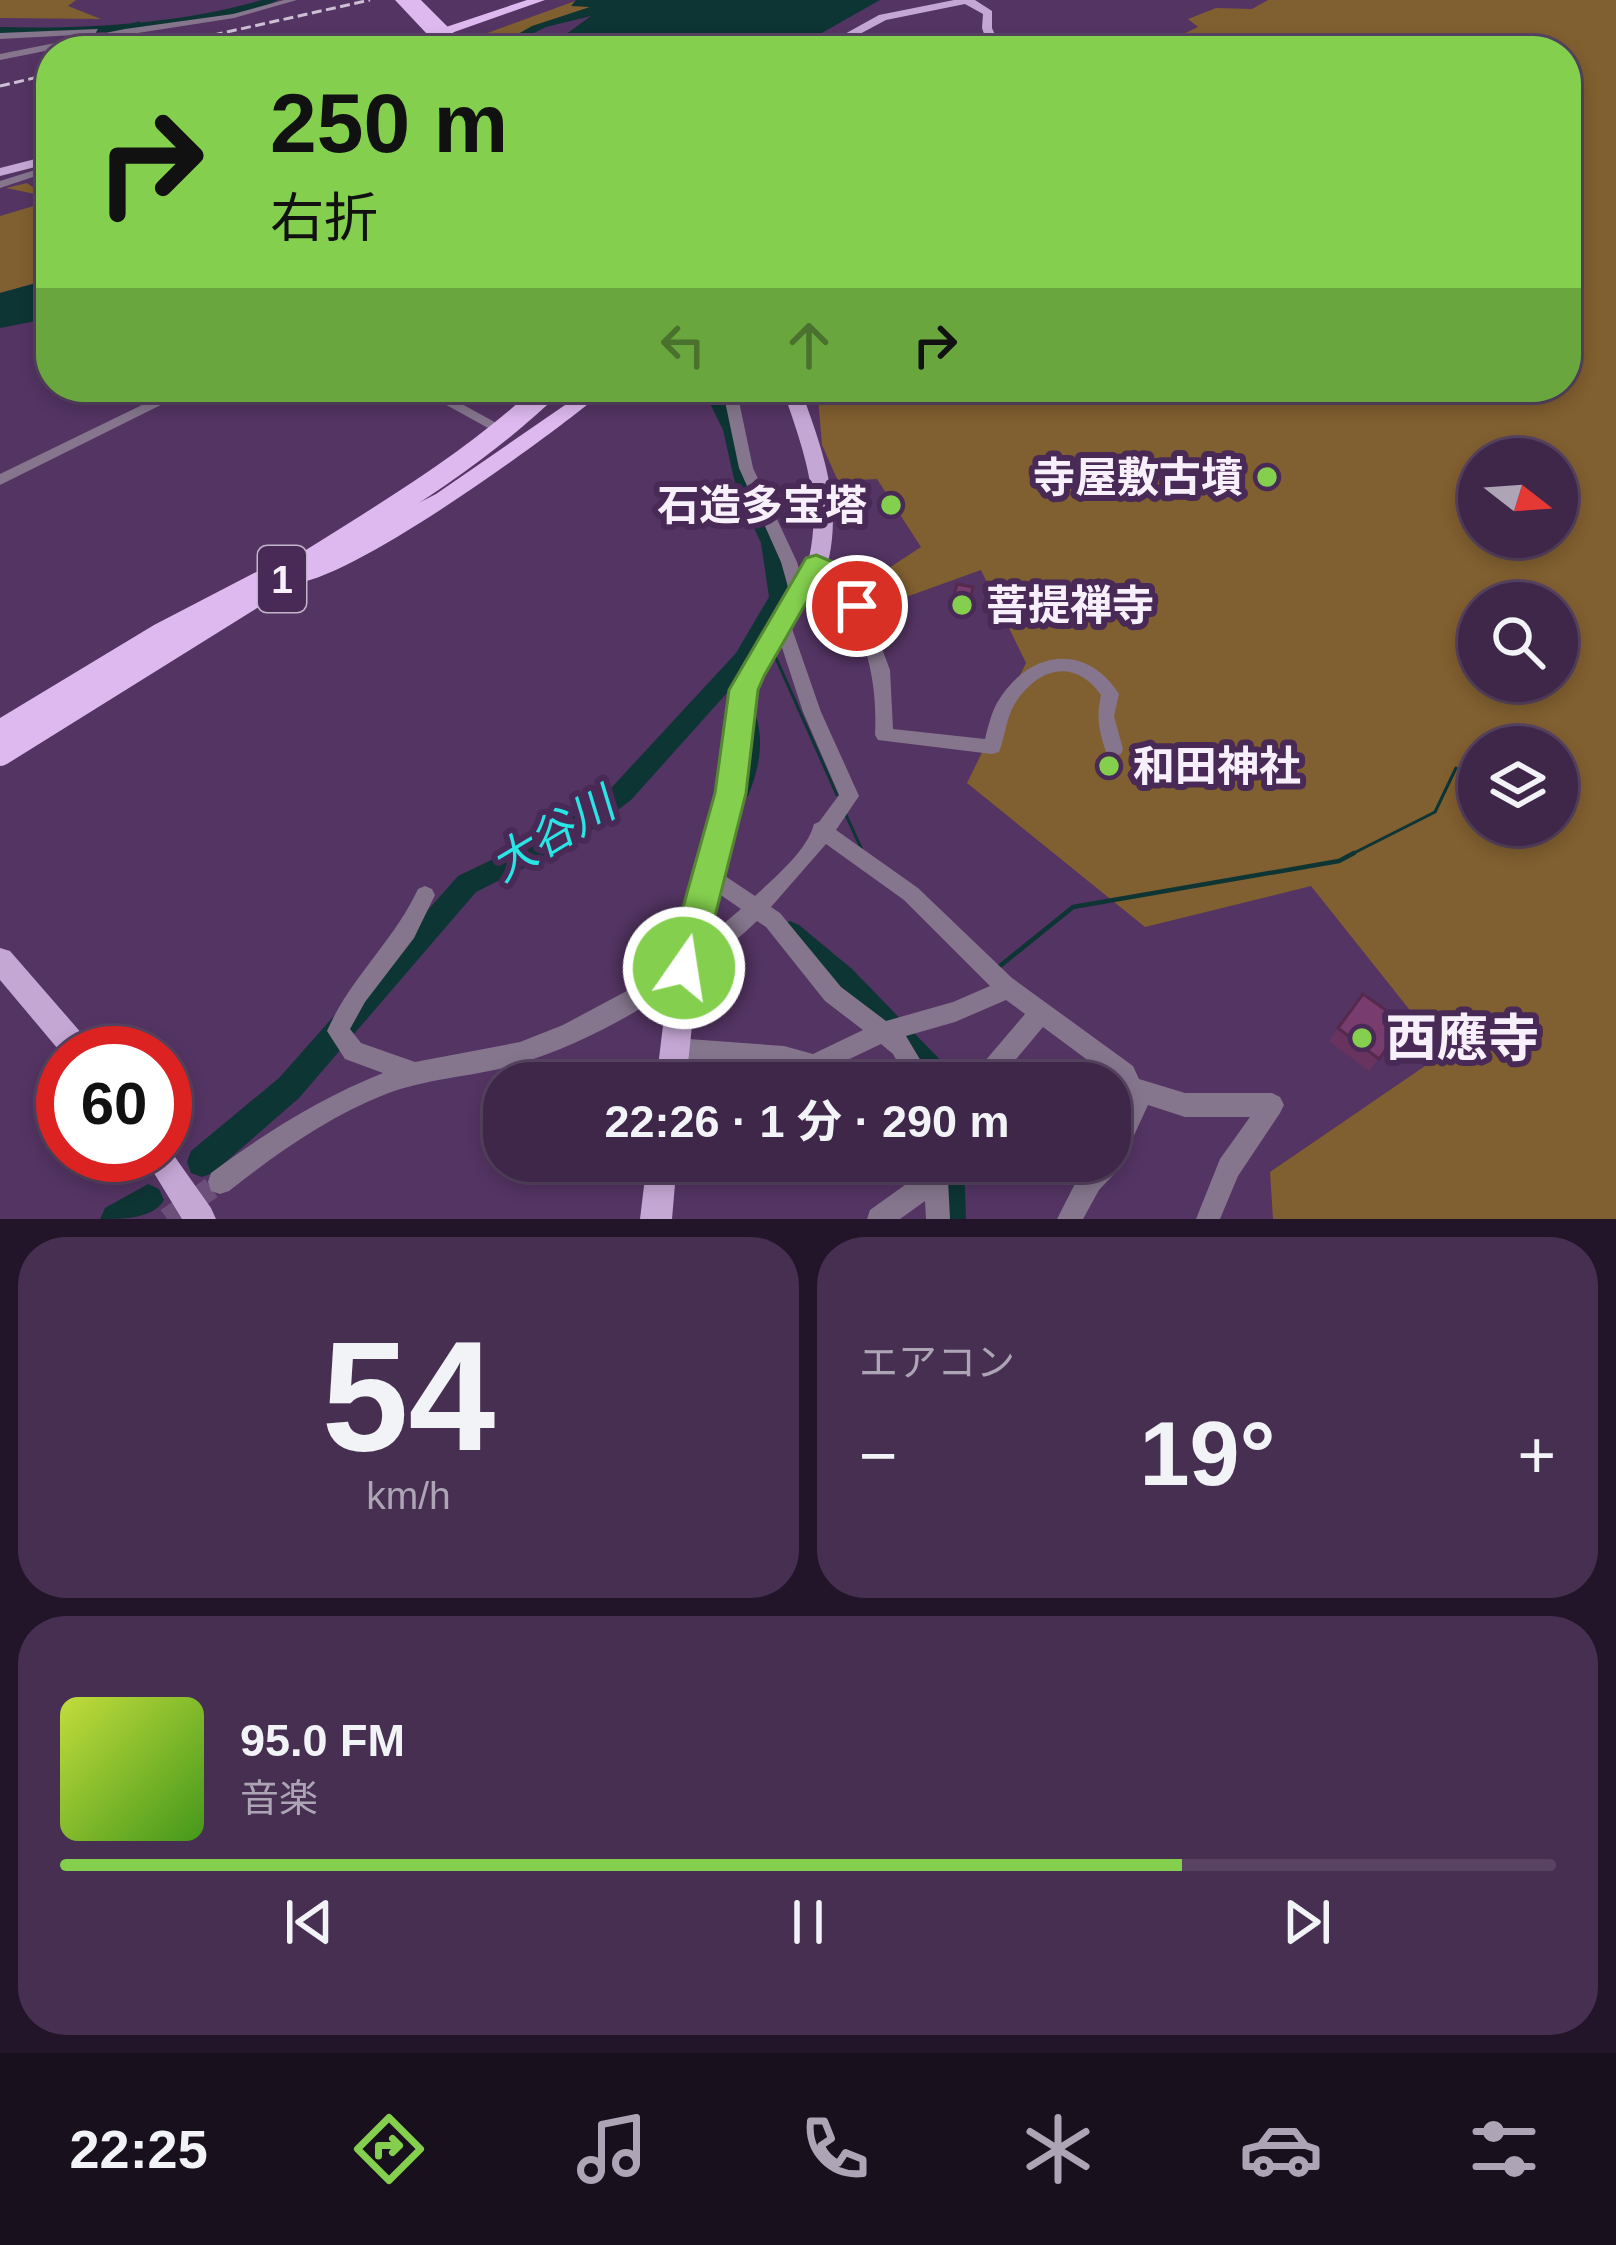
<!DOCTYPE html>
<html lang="ja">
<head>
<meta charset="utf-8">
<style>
	:root { --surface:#3f274a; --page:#462f51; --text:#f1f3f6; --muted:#ada5b5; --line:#584462; --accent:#84d04e }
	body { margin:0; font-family:Arial,"Noto Sans JP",sans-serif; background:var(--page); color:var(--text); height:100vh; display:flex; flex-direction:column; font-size:45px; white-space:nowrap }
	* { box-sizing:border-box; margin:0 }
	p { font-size:39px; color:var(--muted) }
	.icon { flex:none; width:66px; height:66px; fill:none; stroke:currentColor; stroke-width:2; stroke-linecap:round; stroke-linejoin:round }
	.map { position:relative; height:1219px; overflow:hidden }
	.side { display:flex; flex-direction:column; gap:18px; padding:18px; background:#231529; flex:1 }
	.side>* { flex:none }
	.top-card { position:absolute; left:36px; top:36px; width:1545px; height:366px; border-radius:48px; box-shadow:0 6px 18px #0003,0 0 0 3px var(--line); background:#84d04e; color:#111; overflow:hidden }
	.needle { width:78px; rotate:107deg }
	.tools { position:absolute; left:1458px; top:438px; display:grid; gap:24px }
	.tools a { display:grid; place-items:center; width:120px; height:120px; border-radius:50%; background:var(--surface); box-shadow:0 6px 18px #0003,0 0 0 3px var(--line); font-size:60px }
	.speed { position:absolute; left:36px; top:1026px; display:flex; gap:24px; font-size:60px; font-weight:700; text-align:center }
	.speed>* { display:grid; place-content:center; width:156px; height:156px; border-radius:50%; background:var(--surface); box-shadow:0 6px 18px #0003,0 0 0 3px var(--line); line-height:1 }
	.speed .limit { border:18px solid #d22; background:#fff; color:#111 }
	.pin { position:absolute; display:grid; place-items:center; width:102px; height:102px; color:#fff; margin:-51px; border:6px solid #fff; border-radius:50%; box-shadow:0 3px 12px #0007 }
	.me { position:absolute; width:132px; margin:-66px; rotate:13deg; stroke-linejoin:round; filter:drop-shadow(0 0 9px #0008) }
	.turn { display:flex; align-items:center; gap:42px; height:252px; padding:0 36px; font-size:54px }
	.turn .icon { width:156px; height:156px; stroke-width:2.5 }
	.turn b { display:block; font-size:84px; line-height:102px }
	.lanes { display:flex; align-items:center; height:114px; padding:0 36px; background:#0003; justify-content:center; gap:60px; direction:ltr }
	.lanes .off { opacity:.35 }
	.big { font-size:90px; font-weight:700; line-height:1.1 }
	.side .tile { flex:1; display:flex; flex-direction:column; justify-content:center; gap:18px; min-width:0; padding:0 42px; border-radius:48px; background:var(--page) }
	.side .dial { align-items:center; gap:0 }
	.dial b { font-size:156px; line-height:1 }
	.song { display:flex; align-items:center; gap:36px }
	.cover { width:144px; height:144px; border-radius:18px; background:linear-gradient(135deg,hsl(70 70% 55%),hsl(100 70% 35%)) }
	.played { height:12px; border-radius:6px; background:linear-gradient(90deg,var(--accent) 75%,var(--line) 75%) }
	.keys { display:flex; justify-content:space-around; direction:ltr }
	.heat { display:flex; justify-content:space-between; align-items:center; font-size:66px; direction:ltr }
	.side .tiles { flex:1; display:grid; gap:18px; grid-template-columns:1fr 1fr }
	.tile:last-child { grid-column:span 2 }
	.trip { position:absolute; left:483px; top:1062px; width:648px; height:120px; border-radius:48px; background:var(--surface); box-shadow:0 6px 18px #0003,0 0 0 3px var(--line); font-weight:700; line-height:120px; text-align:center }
	.menu { display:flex; height:192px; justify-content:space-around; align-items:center; background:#19101e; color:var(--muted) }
	.menu .icon { width:84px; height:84px }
	.menu .active { color:var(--accent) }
	.menu b { font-size:54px; color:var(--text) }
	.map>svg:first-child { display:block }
	.green { fill:#805f30; fill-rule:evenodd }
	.water { fill:#0d3534 }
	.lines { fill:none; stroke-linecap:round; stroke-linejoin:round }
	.stream-far1 { stroke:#0d3534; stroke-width:3 }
	.stream { stroke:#0d3534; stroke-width:4.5 }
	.river { fill:#0d3534; fill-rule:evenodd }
	.minor-tunnel { stroke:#6c507a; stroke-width:22; stroke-dasharray:22 10; stroke-linecap:butt }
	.minor { fill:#85768d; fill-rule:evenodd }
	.major { fill:#c5a7d4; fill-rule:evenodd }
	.highway { fill:#deb9f0; fill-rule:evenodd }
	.rail { stroke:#cdc0d4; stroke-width:3; stroke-dasharray:10 4.5; stroke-linecap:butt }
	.highway-bridge-far2 { stroke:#deb9f0; stroke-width:14 }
	.highway-bridge-far1 { stroke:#deb9f0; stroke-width:21 }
	.highway-bridge { stroke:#deb9f0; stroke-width:26 }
	.wall { fill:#68345f }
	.building { fill:#793c6e; stroke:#552a4d; stroke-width:3 }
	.route { fill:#84d04e; stroke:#568733; stroke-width:3 }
	.poi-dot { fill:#84d04e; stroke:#492a57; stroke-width:4.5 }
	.labels { text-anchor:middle; stroke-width:12; stroke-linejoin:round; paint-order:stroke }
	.shield { fill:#492a57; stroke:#c3b5ca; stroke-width:3 }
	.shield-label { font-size:39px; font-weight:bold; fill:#f7f0fb }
	.poi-label { font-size:42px; font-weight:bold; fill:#f7f0fb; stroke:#492a57; text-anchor:end }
	.water-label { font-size:45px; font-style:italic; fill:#27e6e5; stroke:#492a57 }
	.near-poi-label { font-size:51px; font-weight:bold; fill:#f7f0fb; stroke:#492a57; text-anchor:start }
</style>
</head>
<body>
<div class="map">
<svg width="1616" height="1219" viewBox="0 0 1616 1219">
	<rect width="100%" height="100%" fill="#543463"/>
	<path class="green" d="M 0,0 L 76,0 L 68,6 L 101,19 L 0,18 Z
		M 1268,0 L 1616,0 L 1616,1219 L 1273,1219 L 1270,1172 L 1444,1053 L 1311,886 L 1145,927 L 967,783 L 1026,663 L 981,570 L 870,610 L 857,589 L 921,547 L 877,479 L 838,481 L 822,445 L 817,387 L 1566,387 L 1566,51 L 1107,51 L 1158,46 L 1198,27 L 1188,19 L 1216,8 L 1252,9 ZM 1479,459 L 1557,459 L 1557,537 L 1479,537 ZM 1479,603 L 1557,603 L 1557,681 L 1479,681 ZM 1479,747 L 1557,747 L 1557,825 L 1479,825 Z
		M 575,1 L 591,7 L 532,27 L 490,51 L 438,51 Z
		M 27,183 L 51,200 L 51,279 L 0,293 L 0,216 L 37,205 L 35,194 L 6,188 Z"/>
	<path class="water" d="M 576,0 L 880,0 L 790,51 L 543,51 L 591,16 L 546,27 L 498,51 L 490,50 L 532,26 L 590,7 L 571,6 Z
		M 51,279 L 51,318 L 0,328 L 0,293 Z"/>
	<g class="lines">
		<path class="stream-far1" d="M 107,32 L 139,23
			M 775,656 L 837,795
			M 846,815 L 862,850
			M 1348,856 L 1435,812 L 1456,768"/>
		<path class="stream" d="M 1000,966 L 1073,907 L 1339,861 L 1354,853"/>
		<path class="river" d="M 262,0 L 278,0 C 212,33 75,35 0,33 L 0,27 C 88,29 177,24 262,0 Z
			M 702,387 L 720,387 L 741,430 L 755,492 L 781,543 L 789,597 L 752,665 L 631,800 L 574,843 L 476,892 L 299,1098 L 213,1173 L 202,1177 L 191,1173 L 187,1162 L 191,1151 L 279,1078 L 458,876 L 556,829 L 613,786 L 736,653 L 769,597 L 761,543 L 737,492 L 723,430 Z
			M 747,710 L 755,713 C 765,740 759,770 748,796 L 739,799 L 730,796 L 727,789 L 737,754 L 736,719 L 739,713 Z
			M 790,921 L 799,925 L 852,969 L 953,1073 L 958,1083 L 923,1083 L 832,987 L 781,941 L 777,933 L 781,925 Z
			M 934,1161 L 964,1161 L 966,1219 L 934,1219 Z
			M 148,1184 L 159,1189 L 164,1200 C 153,1219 124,1219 100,1219 L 105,1208 Z"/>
		<path class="minor-tunnel" d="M 167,1219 L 220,1182"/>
		<path class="minor" d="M 284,0 L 297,0 L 234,18 L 125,35 L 0,60 L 0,54 L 125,29 L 233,14 Z
			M 98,29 L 95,34 L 0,39 L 0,33 Z
			M 51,165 L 51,171 L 0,188 L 0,181 Z
			M 179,387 L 197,387 L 0,485 L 0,474 Z
			M 414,387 L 431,387 L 500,425 L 498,428 L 488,428 Z
			M 722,387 L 736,387 L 753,468 L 797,562 L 806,594 L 804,598 L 792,598 L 790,594 L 781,562 L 739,468 Z
			M 816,559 L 848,572 L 870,617 L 890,670 L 893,729 L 985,739 C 988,727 991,714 997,703 C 1027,651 1085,641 1119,694 L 1114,716 L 1123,749 L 1121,754 L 1114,756 L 1107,754 C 1099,733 1096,717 1101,695 C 1074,657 1037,668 1014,705 C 1006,719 1005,737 999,752 L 992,754 L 878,740 L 875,735 C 878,673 863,634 836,580 L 810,568 L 808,564 Z
			M 781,614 L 789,620 L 821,712 L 859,796 L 836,830 L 918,888 L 1012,978 L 1133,1066 L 1139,1079 L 1185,1093 L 1272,1093 L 1280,1097 L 1284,1105 L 1280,1113 L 1238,1176 L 1220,1219 L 1196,1219 L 1220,1159 L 1250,1117 L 1185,1117 L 1148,1105 L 1118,1170 L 1099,1190 L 1083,1219 L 1057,1219 L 1081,1172 L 1092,1161 L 1110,1161 L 1110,1133 L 1125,1101 L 1117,1082 L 1043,1027 L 996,1083 L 969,1083 L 973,1075 L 1025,1014 L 1006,1000 L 955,1022 L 906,1036 L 934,1083 L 909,1083 L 893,1054 L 881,1044 L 814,1076 L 784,1068 L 675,1060 L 667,1057 L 664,1049 L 667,1041 L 675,1038 L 784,1046 L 813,1054 L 863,1030 L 825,1001 L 766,927 L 757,921 C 695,980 604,1038 521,1063 C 476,1077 430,1077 386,1094 C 328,1117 277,1153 229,1191 L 220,1194 L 211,1191 L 208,1182 L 211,1173 C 265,1133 320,1098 383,1073 L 345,1059 L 327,1031 C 350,978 394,941 418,889 L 425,886 L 432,889 L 435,895 L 414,938 L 365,1002 L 350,1029 L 361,1043 L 415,1062 L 520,1042 L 563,1025 L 636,986 L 704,940 L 741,909 L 699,880 L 696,874 L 699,868 L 706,865 L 713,868 L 755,896 C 775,877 807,851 814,824 L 819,822 L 839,795 L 803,712 L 773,620 ZM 826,844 L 904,900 L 990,986 L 953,1002 L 886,1021 L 841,987 L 780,913 L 771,907 Z
			M 923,1161 L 947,1161 L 950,1219 L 926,1219 L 925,1201 L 900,1219 L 867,1219 L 870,1210 L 923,1172 Z"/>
		<path class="major" d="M 954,0 L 975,0 L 992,11 L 992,28 L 1002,51 L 990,51 L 982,28 L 983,14 L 965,4 L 886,20 L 828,51 L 814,51 L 879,15 Z
			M 434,32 L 438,37 L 399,51 L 382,51 Z
			M 51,155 L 51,163 L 0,176 L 0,168 Z
			M 782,387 L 800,387 C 820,444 842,497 829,558 L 755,690 L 742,793 L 698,968 L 686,1083 L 656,1083 L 670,968 L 718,793 L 733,690 L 809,558 C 823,497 801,444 782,387 Z
			M 0,948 L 10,951 L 90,1043 L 94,1053 L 63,1055 L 0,980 Z
			M 165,1143 L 211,1208 L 216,1219 L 182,1219 L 143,1155 L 165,1155 Z
			M 647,1161 L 677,1161 L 672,1219 L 640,1219 Z"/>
		<path class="highway" d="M 395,0 L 408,0 L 437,30 L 527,0 L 545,0 L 443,36 L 456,51 L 443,51 Z
			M 581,394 L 588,396 L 588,404 C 544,440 334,594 285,583 L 281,577 L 285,571 L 436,494 Z
			M 262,569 L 274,577 L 270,583 L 0,741 L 0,718 L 154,625 Z"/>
		<path class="rail" d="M 142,51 L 370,0
			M 0,86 L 51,74"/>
		<path class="highway-bridge-far2" d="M 411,0 L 448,37"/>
		<path class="highway-bridge-far1" d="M 300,566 C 388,511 476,459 551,387"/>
		<path class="highway-bridge" d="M 0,753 L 305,563"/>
	</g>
	<path class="wall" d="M 973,587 L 967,616 L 951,613 L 952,604 Z
		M 1363,994 L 1404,1023 L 1369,1071 L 1329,1041 Z"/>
	<path class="building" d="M 957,584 L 973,587 L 968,607 L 952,604 Z
		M 1363,994 L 1404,1023 L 1379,1059 L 1338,1028 Z"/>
	<path class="route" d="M 816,555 L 852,570 L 871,606 L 857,616 L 847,613 L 832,582 L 821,577 L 764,676 L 758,690 L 746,793 L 702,968 L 697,980 L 684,984 L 671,980 L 666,968 L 715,793 L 729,690 L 806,558 Z"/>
	<g class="poi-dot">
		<circle cx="1267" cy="477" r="12"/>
		<circle cx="891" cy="505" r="12"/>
		<circle cx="962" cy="605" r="12"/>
		<circle cx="1109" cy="766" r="12"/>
		<circle cx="1362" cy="1038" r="12"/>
	</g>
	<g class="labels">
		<rect class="shield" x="258" y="546" width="48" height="66" rx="9"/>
		<g class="shield-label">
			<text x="282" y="593">1</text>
		</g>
		<g class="poi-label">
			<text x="1243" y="492">寺屋敷古墳</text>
			<text x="867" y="520">石造多宝塔</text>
			<text x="986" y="620" text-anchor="start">菩提禅寺</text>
			<text x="1133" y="781" text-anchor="start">和田神社</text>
		</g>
		<g class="water-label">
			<text transform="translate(552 834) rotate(-31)" y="16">大谷川</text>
		</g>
		<g class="near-poi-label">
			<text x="1386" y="1056">西應寺</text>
		</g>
	</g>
</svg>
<div class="tools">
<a><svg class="needle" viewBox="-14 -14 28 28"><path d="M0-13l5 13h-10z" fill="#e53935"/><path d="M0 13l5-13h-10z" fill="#ada5b5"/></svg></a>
<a><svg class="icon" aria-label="search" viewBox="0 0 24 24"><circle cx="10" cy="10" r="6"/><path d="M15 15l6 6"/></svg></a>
<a><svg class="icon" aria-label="layers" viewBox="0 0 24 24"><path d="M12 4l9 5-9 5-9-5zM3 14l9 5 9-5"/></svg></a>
</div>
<div class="speed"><div class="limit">60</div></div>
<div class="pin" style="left:857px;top:606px;background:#d93025"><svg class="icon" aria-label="arrive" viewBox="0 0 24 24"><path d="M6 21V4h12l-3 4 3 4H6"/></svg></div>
<svg class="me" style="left:684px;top:968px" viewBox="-20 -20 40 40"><circle r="17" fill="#84d04e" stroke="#fff" stroke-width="3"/><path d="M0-11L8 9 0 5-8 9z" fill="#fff"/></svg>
<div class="trip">22:26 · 1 分 · 290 m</div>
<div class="top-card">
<div class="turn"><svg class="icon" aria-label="right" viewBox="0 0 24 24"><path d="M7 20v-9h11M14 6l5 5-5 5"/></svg><div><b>250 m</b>右折</div></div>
<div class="lanes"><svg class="icon off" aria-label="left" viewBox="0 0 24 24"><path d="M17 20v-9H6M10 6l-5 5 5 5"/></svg><svg class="icon off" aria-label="ahead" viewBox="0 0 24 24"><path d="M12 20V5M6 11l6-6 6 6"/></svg><svg class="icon" aria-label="right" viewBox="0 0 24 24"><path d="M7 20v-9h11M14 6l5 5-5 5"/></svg></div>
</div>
</div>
<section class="side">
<div class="tiles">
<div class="tile dial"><b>54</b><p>km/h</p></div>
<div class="tile"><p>エアコン</p>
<div class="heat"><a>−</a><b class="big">19°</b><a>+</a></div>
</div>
<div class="tile">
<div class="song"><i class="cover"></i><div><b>95.0 FM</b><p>音楽</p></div></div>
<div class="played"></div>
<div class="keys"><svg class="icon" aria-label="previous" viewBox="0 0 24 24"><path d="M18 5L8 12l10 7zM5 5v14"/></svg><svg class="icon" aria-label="pause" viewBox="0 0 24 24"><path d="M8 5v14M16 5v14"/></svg><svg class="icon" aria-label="next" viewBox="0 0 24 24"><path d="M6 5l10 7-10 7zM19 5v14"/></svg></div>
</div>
</div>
</section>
<nav class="menu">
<b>22:25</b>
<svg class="icon active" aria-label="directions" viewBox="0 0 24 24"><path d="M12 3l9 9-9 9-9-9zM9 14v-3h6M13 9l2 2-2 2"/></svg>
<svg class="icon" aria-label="music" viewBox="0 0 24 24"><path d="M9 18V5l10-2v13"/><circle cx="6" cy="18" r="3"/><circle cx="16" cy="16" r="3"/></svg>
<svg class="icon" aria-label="phone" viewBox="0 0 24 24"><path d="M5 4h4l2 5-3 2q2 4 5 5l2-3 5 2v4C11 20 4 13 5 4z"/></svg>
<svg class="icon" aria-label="climate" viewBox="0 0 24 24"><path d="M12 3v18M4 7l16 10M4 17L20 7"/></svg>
<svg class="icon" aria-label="car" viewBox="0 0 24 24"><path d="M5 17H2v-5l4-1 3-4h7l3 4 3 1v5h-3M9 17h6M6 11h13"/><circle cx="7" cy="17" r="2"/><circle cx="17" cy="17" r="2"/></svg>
<svg class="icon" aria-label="filters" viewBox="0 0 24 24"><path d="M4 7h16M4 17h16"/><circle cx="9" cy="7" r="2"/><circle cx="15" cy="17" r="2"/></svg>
</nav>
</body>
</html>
